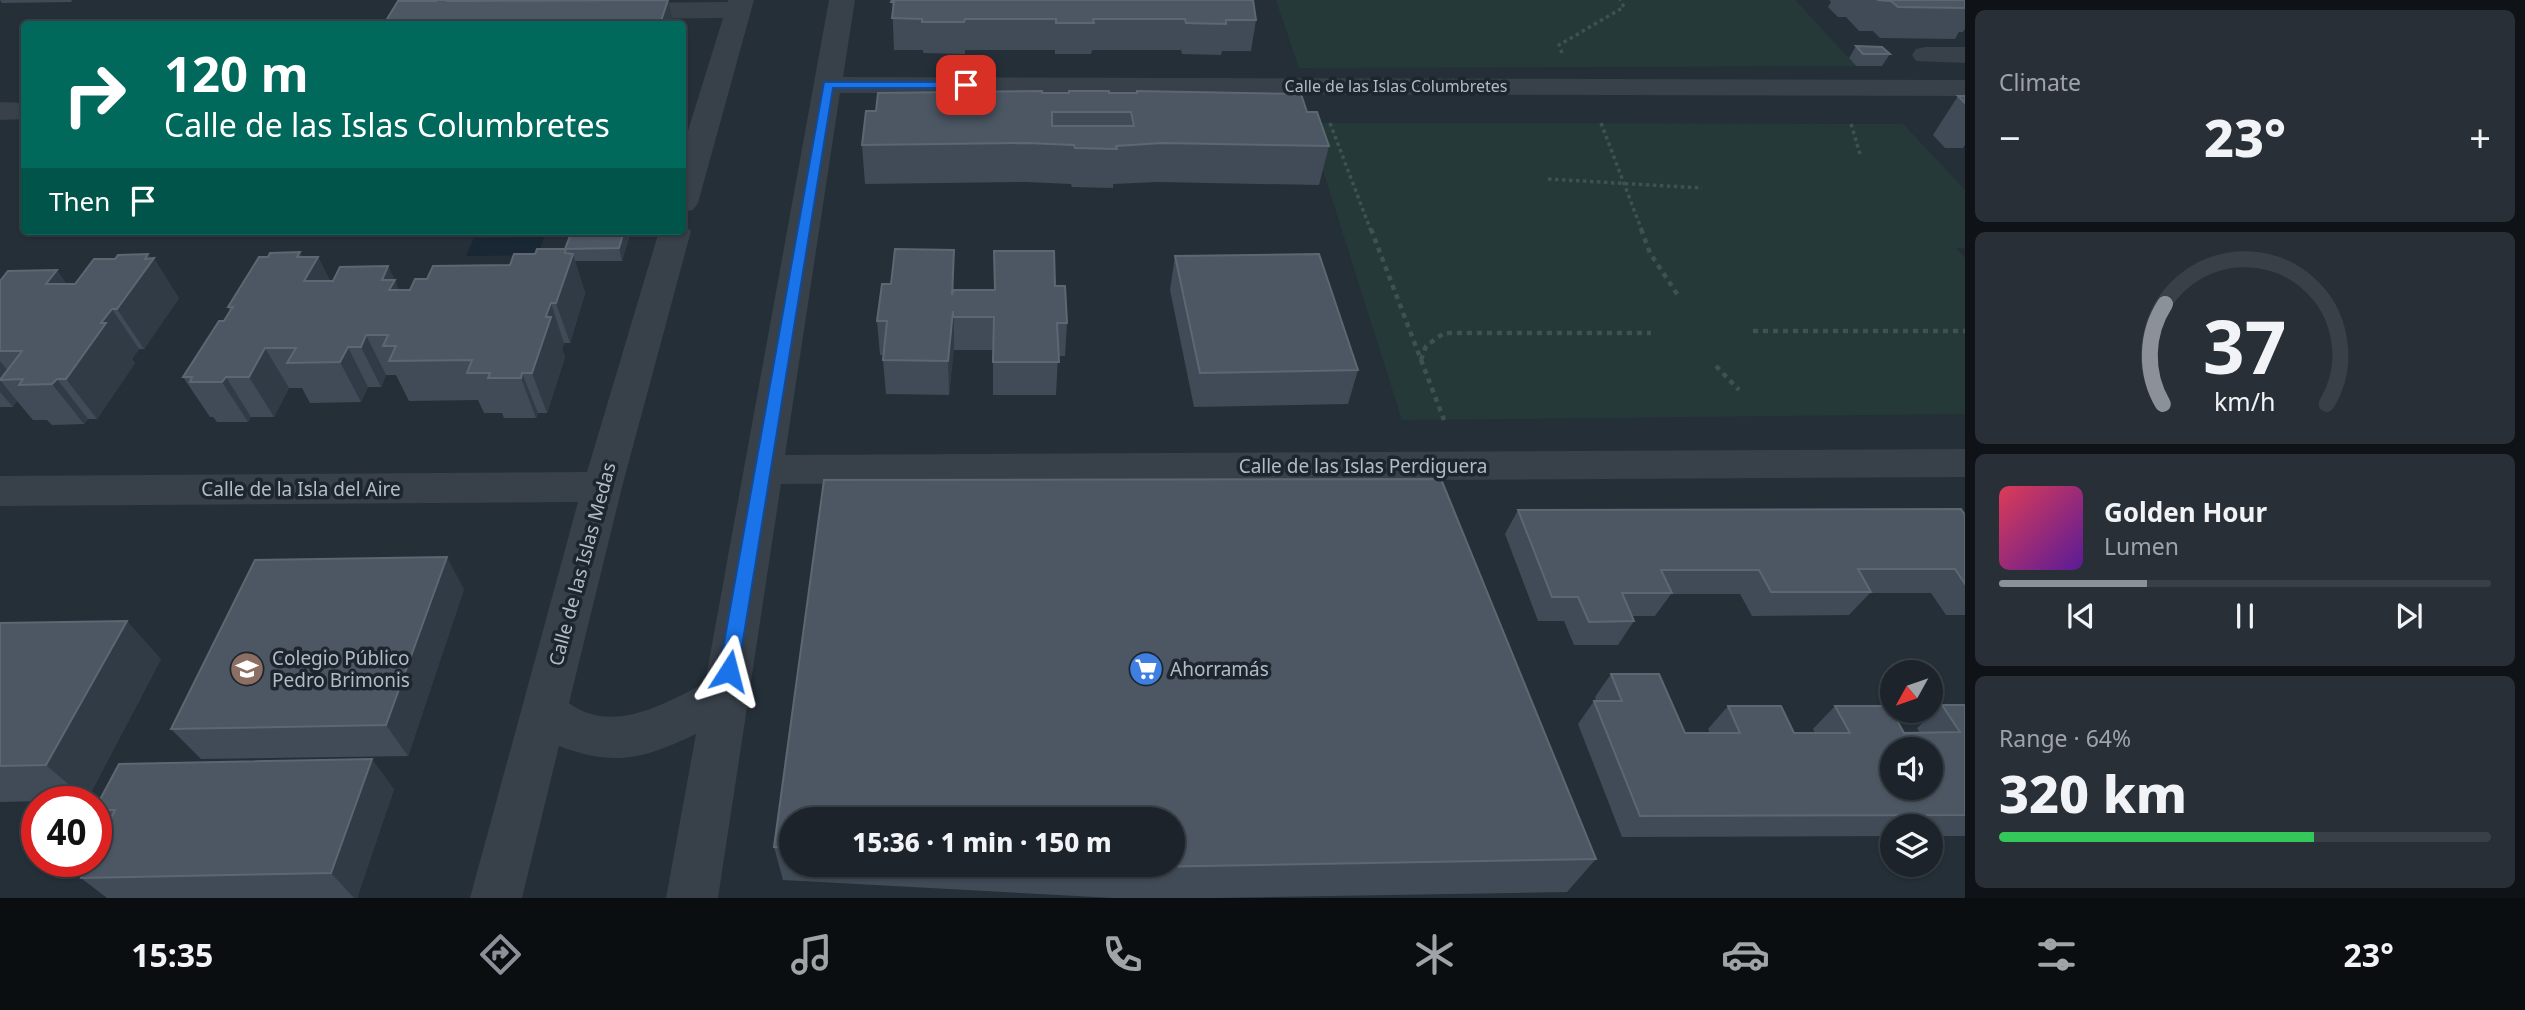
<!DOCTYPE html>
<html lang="en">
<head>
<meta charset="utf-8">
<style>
	:root { --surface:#1c232a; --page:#292f36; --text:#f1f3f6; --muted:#a0a4a8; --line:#3a4047; --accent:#8c9099 }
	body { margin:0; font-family:"Noto Sans",sans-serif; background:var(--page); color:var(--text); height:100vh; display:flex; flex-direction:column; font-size:26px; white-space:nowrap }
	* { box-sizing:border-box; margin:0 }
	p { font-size:23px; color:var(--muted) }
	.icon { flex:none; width:38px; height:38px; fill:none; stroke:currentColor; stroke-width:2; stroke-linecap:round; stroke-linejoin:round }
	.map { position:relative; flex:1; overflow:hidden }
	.side { display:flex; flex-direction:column; gap:10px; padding:10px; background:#0f1317; width:560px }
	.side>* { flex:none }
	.banner { position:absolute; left:21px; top:21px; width:665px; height:214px; border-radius:7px; box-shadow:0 2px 5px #0004,0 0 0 2px var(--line); background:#00695c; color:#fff; overflow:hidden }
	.needle { width:46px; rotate:230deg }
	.buttons { position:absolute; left:1880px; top:660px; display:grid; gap:14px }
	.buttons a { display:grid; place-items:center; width:63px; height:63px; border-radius:50%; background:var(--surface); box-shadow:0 2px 5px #0004,0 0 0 2px var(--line); font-size:35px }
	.speed { position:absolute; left:21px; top:786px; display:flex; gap:14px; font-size:35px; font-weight:700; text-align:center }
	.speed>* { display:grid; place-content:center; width:91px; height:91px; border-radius:50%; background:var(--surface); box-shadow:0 2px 5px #0004,0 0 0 2px var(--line); line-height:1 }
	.speed .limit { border:10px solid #d22; background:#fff; color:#111 }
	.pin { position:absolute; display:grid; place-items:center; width:60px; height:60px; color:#fff; margin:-30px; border-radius:14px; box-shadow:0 4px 10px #0006 }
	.me { position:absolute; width:77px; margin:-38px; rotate:9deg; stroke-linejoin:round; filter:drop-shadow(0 0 5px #0008) }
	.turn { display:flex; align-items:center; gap:24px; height:147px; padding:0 28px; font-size:32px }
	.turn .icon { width:91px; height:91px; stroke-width:2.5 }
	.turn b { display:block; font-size:49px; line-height:60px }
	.then { display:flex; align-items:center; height:66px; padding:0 28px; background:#0003; gap:14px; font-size:26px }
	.big { font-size:52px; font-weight:800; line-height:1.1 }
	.side .tile { flex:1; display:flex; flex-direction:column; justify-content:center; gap:10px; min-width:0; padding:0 24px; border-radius:10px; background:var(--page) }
	.side .dial { align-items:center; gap:0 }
	.dial svg { height:182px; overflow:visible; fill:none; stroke:var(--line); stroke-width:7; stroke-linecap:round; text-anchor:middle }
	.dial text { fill:var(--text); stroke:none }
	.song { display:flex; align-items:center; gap:21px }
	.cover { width:84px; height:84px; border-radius:10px; background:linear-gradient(135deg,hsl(350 70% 55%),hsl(270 70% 35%)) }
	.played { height:7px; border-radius:4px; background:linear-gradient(90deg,var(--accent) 30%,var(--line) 30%) }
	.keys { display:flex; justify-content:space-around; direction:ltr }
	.heat { display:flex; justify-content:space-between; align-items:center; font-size:38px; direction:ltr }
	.charge { height:10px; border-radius:5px; background:linear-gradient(90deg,#34c759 64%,var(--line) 0) }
	.trip { position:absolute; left:779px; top:807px; width:406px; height:70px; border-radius:35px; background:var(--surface); box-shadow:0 2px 5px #0004,0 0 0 2px var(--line); font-weight:800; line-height:70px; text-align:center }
	.dock { display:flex; height:112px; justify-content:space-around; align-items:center; background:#0b0e11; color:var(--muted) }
	.dock .icon { width:49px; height:49px }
	.dock .on { color:var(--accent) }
	.dock b { font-size:32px; color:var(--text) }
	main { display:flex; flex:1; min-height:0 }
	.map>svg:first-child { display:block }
	.green { fill:#263939 }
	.water { fill:#192735 }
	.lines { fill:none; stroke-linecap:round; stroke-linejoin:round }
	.path-far1 { stroke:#3f5252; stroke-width:3.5; stroke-dasharray:3.5 3.5; stroke-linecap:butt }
	.path { stroke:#3f5252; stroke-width:4.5; stroke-dasharray:5 5; stroke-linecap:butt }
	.minor { fill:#384049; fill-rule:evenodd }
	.wall { fill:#404b57; fill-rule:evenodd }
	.shaded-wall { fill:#303b46 }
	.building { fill:#4c5763; stroke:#5c6772; stroke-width:2; fill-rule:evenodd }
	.route { fill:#1a73e8; stroke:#114b97; stroke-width:2 }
	.labels { text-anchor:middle; stroke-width:7; stroke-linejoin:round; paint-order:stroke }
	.far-street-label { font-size:16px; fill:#b3bbc5; stroke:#1d252e }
	.street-label { font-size:19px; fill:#b3bbc5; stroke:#1d252e }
	.poi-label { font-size:19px; fill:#b3bbc5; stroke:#1d252e; text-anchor:start }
</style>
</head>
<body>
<main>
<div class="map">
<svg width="1965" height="898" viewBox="0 0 1965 898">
	<rect width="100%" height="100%" fill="#252f38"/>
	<path class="green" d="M 1276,0 L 1795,0 L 1856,66 L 1299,68 Z
		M 1308,123 L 1903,124 L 1965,190 L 1965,248 L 1956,248 L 1965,258 L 1965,414 L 1402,420 Z"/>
	<path class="water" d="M 544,237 L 538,255 L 466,256 L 474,238 Z"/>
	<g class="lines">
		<path class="path-far1" d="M 1562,53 L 1559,45 L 1624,7 L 1620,0
			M 1330,123 L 1371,231
			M 1601,123 L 1642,231
			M 1851,124 L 1860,154
			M 1548,179 L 1702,188"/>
		<path class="path" d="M 1371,229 L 1444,420
			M 1641,229 L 1650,253 L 1679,297
			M 1753,331 L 1965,331
			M 1421,360 L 1426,346 L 1444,333 L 1651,333
			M 1716,366 L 1739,390"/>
		<path class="minor" d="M 728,0 L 754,0 L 698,203 L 693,210 L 682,212 L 682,150 L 723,18 L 618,19 L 609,16 L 605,11 L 609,6 L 618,3 L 728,2 Z
			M 829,0 L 855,0 L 843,77 L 1965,80 L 1965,96 L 840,93 L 785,455 L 1965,449 L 1965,477 L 781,484 L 718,898 L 666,898 L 696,734 C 643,759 615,767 559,746 L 522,898 L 470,898 L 578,502 L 0,506 L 0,476 L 587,472 L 659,231 L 682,231 L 682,223 L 691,231 L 622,487 L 569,703 C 612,735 664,704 705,683 Z
			M 1925,47 L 1965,47 L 1965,63 L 1916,61 L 1912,55 L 1916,49 Z
			M 0,102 L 24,103 L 24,119 L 0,120 Z"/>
	</g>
	<path class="wall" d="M 0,0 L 72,0 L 71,2 L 2,3 Z
		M 892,0 L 1253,0 L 1256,20 L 1251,51 L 1222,51 L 1221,55 L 1182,54 L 1181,50 L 1092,50 L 1091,54 L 1055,54 L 1055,50 L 965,50 L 965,54 L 923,53 L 923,50 L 894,50 Z
		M 1829,0 L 1965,0 L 1965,29 L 1963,32 L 1959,32 L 1955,39 L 1880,38 L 1873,31 L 1859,31 L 1846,17 L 1838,17 L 1828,7 L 1831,2 Z
		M 1856,46 L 1890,54 L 1882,66 L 1856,66 L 1849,58 Z
		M 1042,93 L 1109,93 L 1307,112 L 1329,146 L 1319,185 L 1157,182 L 1113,184 L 1113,188 L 1072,187 L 1071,184 L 1026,182 L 865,184 L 862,145 L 876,111 Z
		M 1958,96 L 1965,96 L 1965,145 L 1963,148 L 1945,148 L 1933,135 Z
		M 169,231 L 187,231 L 186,233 L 170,233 Z
		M 208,231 L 226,231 L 225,232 L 209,233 Z
		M 572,231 L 627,231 L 629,238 L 622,261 L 575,261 L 585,293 L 570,343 L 564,343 L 562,349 L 565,357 L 547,413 L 538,413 L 536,418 L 504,418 L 502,413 L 484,413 L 478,400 L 409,401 L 396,375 L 386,375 L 381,387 L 368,387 L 361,402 L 310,403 L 302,388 L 289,388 L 274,417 L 251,417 L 248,422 L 217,422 L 213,417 L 210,417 L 183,377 L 230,311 L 228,307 L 302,257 L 318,257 L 330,281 L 388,266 L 399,290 L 410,290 L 427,279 L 510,265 L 535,254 L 565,249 Z
		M 148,254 L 179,298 L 144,349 L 139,349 L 132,359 L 135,363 L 97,419 L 88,419 L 84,424 L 52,425 L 47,420 L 33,420 L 17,401 L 13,407 L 0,407 L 0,281 L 75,284 L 115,259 Z
		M 1175,256 L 1358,370 L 1348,404 L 1194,407 L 1170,290 Z
		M 891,284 L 954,290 L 994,290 L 1055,286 L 1067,323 L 1065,356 L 1058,356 L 1056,395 L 993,395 L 993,350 L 954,350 L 954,346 L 949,395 L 886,394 L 883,360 L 884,355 L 880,355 L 877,321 Z
		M 1441,479 L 1596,859 L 1567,892 L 1218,898 L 1113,898 L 783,880 L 774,847 L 824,480 ZM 791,819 L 1172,819 L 1172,864 L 791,864 Z
		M 1518,510 L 1965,515 L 1965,615 L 1946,615 L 1931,593 L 1870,593 L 1849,615 L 1752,616 L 1740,594 L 1671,594 L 1655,616 L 1632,616 L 1634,621 L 1618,645 L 1574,645 L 1564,621 L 1538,621 L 1505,534 Z
		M 464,589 L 408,756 L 201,759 L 171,729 Z
		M 0,623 L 161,659 L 87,800 L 0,802 Z
		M 1611,674 L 1685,733 L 1710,733 L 1708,729 L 1728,706 L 1794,733 L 1815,733 L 1813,729 L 1835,706 L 1904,733 L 1920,733 L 1917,728 L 1942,705 L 1965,705 L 1965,836 L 1930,836 L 1930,826 L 1892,826 L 1892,836 L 1622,837 L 1578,724 L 1594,701 L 1596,701 L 1595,697 Z
		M 394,789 L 357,898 L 107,898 L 81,878 L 109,822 L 96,812 L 96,807 Z"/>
	<path class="shaded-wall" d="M 668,0 L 674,24 L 660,24 Z
		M 624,231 L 627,231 L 629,238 L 622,261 L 619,248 Z
		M 566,249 L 570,262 L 573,254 L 585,293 L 570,343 L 556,303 Z
		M 954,250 L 954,346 L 949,395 L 948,361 Z
		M 300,252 L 310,271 L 318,257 L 338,297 L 304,281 L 297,257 Z
		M 148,254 L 152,261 L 154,258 L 179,298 L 144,349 L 117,309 Z
		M 388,266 L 413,319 L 382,280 Z
		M 57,270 L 85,310 L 46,284 Z
		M 551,303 L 564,343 L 562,349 L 565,357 L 547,413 L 532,373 L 546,317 Z
		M 112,309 L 139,349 L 132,359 L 135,363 L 97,419 L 66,379 L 101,323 Z
		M 366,335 L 386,375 L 381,387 L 361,347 Z
		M 348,347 L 368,387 L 361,402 L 340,362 Z
		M 265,348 L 289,388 L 274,417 L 249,377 Z
		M 0,361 L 15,380 L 0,380 Z
		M 522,373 L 538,413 L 536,418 L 521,378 Z
		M 226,377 L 251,417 L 248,422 L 222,382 Z
		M 57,379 L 88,419 L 84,424 L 52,384 Z
		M 0,380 L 17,401 L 13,407 L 0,392 Z
		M 447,557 L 464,589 L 408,756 L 386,725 Z
		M 127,621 L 161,659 L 87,800 L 46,765 Z
		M 372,759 L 394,789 L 357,898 L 354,898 L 331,873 Z"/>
	<path class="building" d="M 437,0 L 449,0 L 448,1 L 668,0 L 660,24 L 384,24 L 398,1 L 436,1 Z
		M 892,0 L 1253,0 L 1256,20 L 1226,20 L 1226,24 L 1186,23 L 1185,19 L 1093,19 L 1094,23 L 1056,23 L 1056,19 L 965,19 L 964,22 L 922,22 L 922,19 L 892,18 L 894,2 L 891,2 Z
		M 1877,0 L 1965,0 L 1965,8 L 1898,7 L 1891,1 Z
		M 1856,46 L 1882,47 L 1890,54 L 1863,54 Z
		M 1042,91 L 1042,93 L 1069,93 L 1069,91 L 1109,91 L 1109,93 L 1137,93 L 1137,91 L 1301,94 L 1307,112 L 1317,112 L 1329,146 L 1162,143 L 1116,146 L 1117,149 L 1075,148 L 1074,145 L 1027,143 L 862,145 L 866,111 L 876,111 L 878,93 ZM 1052,112 L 1131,112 L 1134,126 L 1052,126 Z
		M 1958,96 L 1965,96 L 1965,103 Z
		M 572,231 L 624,231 L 619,248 L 565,249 Z
		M 537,249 L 566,249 L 565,253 L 573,254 L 556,303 L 551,303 L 547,313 L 546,317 L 551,317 L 532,373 L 522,373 L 521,378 L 488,378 L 490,373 L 467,373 L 472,360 L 389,361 L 396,346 L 383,346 L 388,335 L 366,335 L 361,347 L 348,347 L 340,362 L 287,363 L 296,348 L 265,348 L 249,377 L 226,377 L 222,382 L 190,382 L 192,377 L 183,377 L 219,321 L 224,321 L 230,311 L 233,307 L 228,307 L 259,257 L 268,257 L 270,253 L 300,252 L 297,257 L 318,257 L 304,281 L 333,281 L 340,267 L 388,266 L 382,280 L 395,280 L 389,290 L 410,290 L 415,279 L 427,279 L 433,266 L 510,265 L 514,254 L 535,254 Z
		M 895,249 L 954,250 L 952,295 L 954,290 L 995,290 L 994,251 L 1054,251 L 1055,286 L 1065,286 L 1067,323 L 1057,323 L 1059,362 L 993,362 L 994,317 L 953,317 L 953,311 L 948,361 L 883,360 L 887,321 L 877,321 L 882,284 L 891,284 Z
		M 148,254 L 145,259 L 154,258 L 117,309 L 112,309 L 101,323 L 106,323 L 66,379 L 57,379 L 52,384 L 19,385 L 23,379 L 0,380 L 22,351 L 0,351 L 0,281 L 8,271 L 57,270 L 46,284 L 75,284 L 94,259 L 115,259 L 118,255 Z
		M 1319,254 L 1358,370 L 1200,373 L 1175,256 Z
		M 1441,479 L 1596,859 L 1147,867 L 1102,864 L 1172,864 L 1172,819 L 791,819 L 791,848 L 774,847 L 824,480 Z
		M 1961,509 L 1965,515 L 1965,584 L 1955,569 L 1858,569 L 1871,592 L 1771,592 L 1759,570 L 1661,570 L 1672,593 L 1622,593 L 1634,621 L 1589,622 L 1578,597 L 1552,597 L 1518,510 Z
		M 447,557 L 386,725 L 171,729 L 255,560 Z
		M 127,621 L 46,765 L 0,766 L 0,623 Z
		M 1611,674 L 1659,674 L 1685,733 L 1740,733 L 1728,706 L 1781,706 L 1794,733 L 1850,733 L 1835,706 L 1889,706 L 1904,733 L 1960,732 L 1942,705 L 1965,705 L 1965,815 L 1640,816 L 1594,701 L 1622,701 ZM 1892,749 L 1930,749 L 1930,788 L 1892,788 Z
		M 372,759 L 331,873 L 81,878 L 89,861 L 96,861 L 96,847 L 115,810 L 96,810 L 96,807 L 119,764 Z"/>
	<path class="route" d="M 824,82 L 966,82 L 972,85 L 966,88 L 833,88 L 738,671 L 735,676 L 729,679 L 722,676 L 719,671 Z"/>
	<defs>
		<g id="school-disc" transform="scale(1.75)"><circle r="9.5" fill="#8d6e63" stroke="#1d252e"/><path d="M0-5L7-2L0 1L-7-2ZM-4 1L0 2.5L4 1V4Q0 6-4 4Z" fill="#fff"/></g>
		<g id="supermarket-disc" transform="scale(1.75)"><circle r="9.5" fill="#3f7fe0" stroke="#1d252e"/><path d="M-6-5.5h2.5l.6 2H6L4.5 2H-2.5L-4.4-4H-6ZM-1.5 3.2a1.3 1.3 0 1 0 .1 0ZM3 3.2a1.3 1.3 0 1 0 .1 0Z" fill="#fff"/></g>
	</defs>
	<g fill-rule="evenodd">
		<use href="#school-disc" x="247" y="669"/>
		<use href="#supermarket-disc" x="1146" y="669"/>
	</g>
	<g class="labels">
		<g class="far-street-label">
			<text x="1396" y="92">Calle de las Islas Columbretes</text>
		</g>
		<g class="street-label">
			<text x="1363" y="473">Calle de las Islas Perdiguera</text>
			<text x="301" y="496">Calle de la Isla del Aire</text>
			<text transform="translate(582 564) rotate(-75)" y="7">Calle de las Islas Medas</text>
		</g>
		<g class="poi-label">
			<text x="272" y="665">Colegio Público<tspan x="272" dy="22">Pedro Brimonis</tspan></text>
			<text x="1170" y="676">Ahorramás</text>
		</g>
	</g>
</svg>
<div class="buttons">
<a><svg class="needle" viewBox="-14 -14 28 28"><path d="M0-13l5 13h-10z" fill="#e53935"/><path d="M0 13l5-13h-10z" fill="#a0a4a8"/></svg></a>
<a><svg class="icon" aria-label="sound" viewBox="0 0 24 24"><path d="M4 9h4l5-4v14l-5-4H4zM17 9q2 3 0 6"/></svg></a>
<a><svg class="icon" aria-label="layers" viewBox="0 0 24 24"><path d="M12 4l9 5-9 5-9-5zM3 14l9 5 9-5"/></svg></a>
</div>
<div class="speed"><div class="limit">40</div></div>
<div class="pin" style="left:966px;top:85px;background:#d93025"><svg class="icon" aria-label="arrive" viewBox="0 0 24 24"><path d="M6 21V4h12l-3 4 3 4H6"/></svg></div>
<svg class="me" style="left:729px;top:671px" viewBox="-20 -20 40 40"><path d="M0-17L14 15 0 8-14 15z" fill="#1a73e8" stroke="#fff" stroke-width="4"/></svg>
<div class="trip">15:36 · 1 min · 150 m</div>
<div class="banner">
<div class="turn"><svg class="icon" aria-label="right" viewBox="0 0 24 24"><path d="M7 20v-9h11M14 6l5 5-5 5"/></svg><div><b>120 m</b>Calle de las Islas Columbretes</div></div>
<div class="then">Then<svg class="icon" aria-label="arrive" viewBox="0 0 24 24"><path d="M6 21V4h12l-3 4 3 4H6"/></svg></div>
</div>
</div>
<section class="side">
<div class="tile"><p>Climate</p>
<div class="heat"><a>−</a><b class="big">23°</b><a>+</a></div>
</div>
<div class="tile dial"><svg viewBox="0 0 100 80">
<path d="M14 69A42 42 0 1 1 86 69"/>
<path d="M14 69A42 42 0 0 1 15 25" stroke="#8c9099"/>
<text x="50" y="56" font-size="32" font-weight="700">37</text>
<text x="50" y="72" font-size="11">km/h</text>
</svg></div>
<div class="tile">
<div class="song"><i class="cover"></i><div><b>Golden Hour</b><p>Lumen</p></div></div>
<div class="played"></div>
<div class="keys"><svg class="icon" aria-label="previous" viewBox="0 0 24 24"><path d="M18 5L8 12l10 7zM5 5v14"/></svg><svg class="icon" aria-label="pause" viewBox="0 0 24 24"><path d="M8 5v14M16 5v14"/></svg><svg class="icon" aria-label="next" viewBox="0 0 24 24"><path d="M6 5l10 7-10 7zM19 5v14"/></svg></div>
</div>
<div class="tile"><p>Range · 64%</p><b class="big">320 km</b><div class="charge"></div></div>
</section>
</main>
<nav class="dock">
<b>15:35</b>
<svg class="icon on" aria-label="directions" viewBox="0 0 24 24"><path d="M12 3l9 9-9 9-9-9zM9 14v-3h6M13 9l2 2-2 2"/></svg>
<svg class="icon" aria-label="music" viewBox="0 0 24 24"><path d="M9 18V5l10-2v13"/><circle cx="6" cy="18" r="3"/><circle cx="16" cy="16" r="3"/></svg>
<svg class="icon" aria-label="phone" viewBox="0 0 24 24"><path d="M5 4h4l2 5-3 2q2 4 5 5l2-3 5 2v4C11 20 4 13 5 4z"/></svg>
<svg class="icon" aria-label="climate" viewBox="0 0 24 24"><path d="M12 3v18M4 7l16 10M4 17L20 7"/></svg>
<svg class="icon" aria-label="car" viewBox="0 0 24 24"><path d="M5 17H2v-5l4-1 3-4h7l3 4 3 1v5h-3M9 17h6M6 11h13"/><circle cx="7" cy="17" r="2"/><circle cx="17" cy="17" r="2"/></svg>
<svg class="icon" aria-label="filters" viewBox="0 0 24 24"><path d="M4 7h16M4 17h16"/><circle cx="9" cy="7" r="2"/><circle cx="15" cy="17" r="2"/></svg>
<b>23°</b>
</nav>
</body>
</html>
